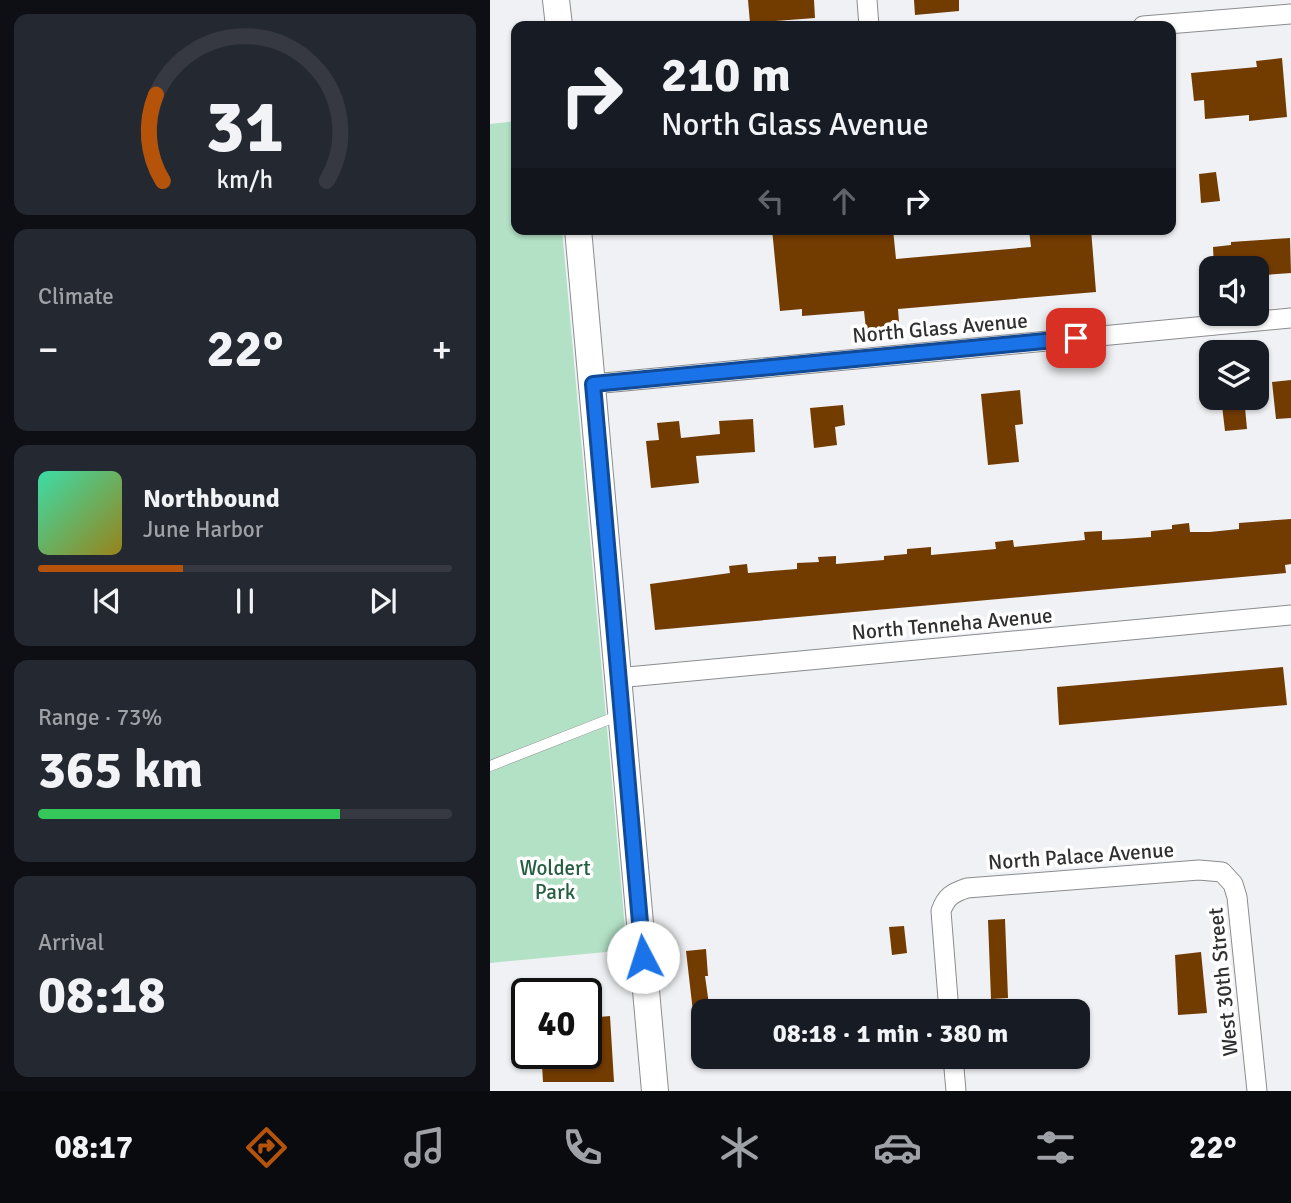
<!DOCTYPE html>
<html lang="en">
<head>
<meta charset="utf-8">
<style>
	:root { --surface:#171b24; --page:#242831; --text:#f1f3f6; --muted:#9ea1a6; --line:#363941; --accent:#b45309 }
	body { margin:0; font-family:Signika,sans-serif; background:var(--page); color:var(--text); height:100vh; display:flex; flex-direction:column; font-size:26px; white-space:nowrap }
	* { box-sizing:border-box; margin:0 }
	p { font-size:23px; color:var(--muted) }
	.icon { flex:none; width:38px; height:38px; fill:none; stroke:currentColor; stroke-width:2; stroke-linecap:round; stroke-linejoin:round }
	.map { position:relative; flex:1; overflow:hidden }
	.drawer { display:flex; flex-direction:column; gap:14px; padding:14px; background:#0d0f14; width:490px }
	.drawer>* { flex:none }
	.top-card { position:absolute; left:21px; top:21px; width:665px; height:214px; border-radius:14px; box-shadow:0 2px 5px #0004; background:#171b24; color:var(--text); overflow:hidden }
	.fabs { position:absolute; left:709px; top:256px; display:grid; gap:14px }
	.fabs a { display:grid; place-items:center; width:70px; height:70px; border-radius:14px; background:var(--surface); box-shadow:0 2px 5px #0004; font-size:35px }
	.speed { position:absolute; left:21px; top:978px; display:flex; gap:14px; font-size:35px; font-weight:700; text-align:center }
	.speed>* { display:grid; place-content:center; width:91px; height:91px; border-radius:50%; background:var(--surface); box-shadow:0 2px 5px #0004; line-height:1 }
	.speed .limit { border:4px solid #111; border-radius:10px; background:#fff; color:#111 }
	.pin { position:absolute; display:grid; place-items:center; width:60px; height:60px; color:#fff; margin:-30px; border-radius:14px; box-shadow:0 4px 10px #0006 }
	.me { position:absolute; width:77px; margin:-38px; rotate:355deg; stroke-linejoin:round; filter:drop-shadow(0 0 5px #0008) }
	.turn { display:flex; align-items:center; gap:24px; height:147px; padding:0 35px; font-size:32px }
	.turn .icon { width:91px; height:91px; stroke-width:2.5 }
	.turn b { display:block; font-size:49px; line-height:60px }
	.lanes { display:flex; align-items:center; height:66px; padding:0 35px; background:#0003; justify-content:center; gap:35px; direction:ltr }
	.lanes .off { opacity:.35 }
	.big { font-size:52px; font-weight:700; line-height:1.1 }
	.drawer .tile { flex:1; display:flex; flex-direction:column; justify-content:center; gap:10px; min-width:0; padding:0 24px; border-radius:14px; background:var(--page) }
	.drawer .dial { align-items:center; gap:0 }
	.dial svg { height:182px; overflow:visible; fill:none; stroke:var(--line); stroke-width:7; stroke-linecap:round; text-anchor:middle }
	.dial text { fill:var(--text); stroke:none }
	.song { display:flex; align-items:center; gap:21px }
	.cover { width:84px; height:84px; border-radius:10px; background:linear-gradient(135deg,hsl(160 70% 55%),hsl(50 70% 35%)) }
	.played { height:7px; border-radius:4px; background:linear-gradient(90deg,var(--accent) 35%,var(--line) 35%) }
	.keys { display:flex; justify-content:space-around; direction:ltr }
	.heat { display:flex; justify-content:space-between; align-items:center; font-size:38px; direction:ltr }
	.charge { height:10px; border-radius:5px; background:linear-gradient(90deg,#34c759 73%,var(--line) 0) }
	.trip { position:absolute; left:201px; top:999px; width:399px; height:70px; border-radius:14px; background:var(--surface); box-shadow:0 2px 5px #0004; font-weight:700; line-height:70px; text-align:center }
	.tabs { display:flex; height:112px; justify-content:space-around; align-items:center; background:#090b0e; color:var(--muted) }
	.tabs .icon { width:49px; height:49px }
	.tabs .on { color:var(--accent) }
	.tabs b { font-size:32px; color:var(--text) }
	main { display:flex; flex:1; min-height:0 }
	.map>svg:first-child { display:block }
	.green { fill:#b2e1c5 }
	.building { fill:#723b00 }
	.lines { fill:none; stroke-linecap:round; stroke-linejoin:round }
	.lane-casing { stroke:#8b8c8e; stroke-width:11 }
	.street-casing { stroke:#8b8c8e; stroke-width:21 }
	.secondary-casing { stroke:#8b8c8e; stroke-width:28 }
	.lane { stroke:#fff; stroke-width:10 }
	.street { stroke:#fff; stroke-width:19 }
	.secondary { stroke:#fff; stroke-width:26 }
	.route-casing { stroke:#114b97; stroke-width:18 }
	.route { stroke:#1a73e8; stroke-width:12 }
	.labels { text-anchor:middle; stroke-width:7; stroke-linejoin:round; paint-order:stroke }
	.street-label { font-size:21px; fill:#303031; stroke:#fefeff }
	.park-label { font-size:21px; fill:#255e41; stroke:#fefeff }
</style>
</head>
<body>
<main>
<section class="drawer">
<div class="tile dial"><svg viewBox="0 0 100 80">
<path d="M14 69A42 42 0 1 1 86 69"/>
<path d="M14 69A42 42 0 0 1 11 31" stroke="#b45309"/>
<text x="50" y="56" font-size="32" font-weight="700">31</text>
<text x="50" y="72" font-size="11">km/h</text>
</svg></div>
<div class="tile"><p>Climate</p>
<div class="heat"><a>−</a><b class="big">22°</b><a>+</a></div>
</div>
<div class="tile">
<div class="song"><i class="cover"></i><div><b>Northbound</b><p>June Harbor</p></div></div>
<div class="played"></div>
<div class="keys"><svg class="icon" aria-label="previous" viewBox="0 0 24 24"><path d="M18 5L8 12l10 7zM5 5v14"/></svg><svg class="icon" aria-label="pause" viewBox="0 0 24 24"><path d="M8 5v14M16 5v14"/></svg><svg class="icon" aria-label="next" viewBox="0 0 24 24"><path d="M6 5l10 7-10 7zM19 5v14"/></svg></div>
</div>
<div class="tile"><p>Range · 73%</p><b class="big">365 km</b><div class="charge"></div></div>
<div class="tile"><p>Arrival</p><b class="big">08:18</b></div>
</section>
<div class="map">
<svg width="801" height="1091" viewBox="0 0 801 1091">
	<rect width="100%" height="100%" fill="#f0f1f4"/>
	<path class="green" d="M 26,121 L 26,229 L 72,229 L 137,950 L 0,963 L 0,124 Z"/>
	<path class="building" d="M 258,0 L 324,0 L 325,18 L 260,23 Z
		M 424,0 L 469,0 L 469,11 L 425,15 Z
		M 792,58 L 797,117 L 759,121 L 759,115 L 715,119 L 714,100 L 704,101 L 701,73 L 767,67 L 766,61 Z
		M 726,172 L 730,201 L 711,203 L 709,174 Z
		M 282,229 L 403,229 L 406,259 L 541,247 L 539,229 L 601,229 L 606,292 L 408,309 L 410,335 L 377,338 L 374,311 L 312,316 L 312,309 L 290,311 Z
		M 800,238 L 801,273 L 774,275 L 774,267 L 724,268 L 723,247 L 741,245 L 741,242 Z
		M 801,380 L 801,418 L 786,419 L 782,382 Z
		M 530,390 L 533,424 L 525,425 L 529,462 L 498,465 L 491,394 Z
		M 731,397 L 754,397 L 757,429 L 735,431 Z
		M 353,405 L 355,425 L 345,427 L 347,445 L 324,448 L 320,408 Z
		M 263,419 L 265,452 L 206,456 L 209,483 L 161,488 L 156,441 L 169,440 L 167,423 L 189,421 L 191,438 L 230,434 L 229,421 Z
		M 801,519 L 801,564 L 795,565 L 796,573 L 165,630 L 160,584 L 240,573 L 239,566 L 257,564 L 258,573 L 307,569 L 307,563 L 329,562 L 328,557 L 346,556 L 346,564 L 394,560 L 394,556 L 417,554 L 417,549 L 441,547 L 441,555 L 506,549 L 505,542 L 523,540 L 524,547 L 595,540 L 594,532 L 612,531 L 612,540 L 632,539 L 661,537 L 661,531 L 682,529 L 682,525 L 699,523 L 700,532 L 720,532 L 749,529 L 749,523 Z
		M 793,667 L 797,705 L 569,725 L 567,687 Z
		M 515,919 L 518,998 L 501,999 L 498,920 Z
		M 414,926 L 417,953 L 402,955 L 399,927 Z
		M 216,949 L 218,976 L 215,976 L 220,1012 L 203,1012 L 196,951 Z
		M 711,952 L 717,1013 L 688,1015 L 685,955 Z
		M 120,1016 L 124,1082 L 53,1082 L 52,1065 L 96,1061 L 96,1023 L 100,1023 L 99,1018 Z"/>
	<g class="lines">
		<g class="lane-casing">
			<path id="lane" d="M 0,766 L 130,715"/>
		</g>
		<g class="street-casing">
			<path id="street" d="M 377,0 L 379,26
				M 653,26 L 801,14
				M 103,384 L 801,318
				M 127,678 L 801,615
				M 459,1012 L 451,911 C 456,897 462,893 477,888 L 709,870 L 732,872 L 743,884 L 747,897 L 767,1091
				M 463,1057 L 466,1091"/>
		</g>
		<g class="secondary-casing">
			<path id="secondary" d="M 66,0 L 69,26
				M 88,229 L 165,1091"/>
		</g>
		<use href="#lane" class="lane"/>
		<use href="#street" class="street"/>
		<use href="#secondary" class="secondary"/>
	</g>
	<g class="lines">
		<g class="route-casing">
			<path id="route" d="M 153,957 L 103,384 L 586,338"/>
		</g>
		<use href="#route" class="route"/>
	</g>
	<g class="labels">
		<g class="street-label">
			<text transform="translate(450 328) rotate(-5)" y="7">North Glass Avenue</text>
			<text transform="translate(462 624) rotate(-5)" y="7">North Tenneha Avenue</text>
			<text transform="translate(591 856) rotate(-4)" y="7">North Palace Avenue</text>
			<text transform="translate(733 982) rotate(-96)" y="7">West 30th Street</text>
		</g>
		<g class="park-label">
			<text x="65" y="875">Woldert<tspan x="65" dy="24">Park</tspan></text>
		</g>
	</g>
</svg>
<div class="fabs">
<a><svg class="icon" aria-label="sound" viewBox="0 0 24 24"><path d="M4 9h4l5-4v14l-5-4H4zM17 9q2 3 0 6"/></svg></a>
<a><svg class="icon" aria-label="layers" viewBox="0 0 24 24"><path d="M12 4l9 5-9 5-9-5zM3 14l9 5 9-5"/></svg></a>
</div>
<div class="speed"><div class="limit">40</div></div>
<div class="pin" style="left:586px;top:338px;background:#d93025"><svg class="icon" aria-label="arrive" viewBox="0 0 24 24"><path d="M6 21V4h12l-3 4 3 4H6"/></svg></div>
<svg class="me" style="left:153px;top:957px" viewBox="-20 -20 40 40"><circle r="19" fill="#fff"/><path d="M0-13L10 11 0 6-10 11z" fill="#1a73e8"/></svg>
<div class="trip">08:18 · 1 min · 380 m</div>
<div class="top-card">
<div class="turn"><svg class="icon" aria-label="right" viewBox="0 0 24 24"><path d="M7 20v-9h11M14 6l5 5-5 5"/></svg><div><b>210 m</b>North Glass Avenue</div></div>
<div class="lanes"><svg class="icon off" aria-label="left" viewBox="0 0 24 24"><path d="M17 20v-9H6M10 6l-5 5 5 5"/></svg><svg class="icon off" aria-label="ahead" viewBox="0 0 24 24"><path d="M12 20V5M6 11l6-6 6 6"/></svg><svg class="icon" aria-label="right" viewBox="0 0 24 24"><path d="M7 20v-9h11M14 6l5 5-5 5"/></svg></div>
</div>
</div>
</main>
<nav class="tabs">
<b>08:17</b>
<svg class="icon on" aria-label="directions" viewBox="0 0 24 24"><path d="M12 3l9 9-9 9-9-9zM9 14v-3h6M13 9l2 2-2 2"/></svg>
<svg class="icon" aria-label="music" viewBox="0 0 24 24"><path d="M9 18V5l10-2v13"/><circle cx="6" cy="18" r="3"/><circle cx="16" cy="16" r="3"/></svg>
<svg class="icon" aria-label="phone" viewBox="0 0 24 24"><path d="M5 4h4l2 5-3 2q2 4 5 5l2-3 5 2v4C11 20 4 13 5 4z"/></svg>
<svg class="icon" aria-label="climate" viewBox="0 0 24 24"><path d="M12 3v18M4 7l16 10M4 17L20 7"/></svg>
<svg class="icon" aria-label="car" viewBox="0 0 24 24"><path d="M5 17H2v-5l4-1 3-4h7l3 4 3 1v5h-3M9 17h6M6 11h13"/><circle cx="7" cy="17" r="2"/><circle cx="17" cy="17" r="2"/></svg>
<svg class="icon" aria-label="filters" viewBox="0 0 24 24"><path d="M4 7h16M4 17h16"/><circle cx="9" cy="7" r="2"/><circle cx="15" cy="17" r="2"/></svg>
<b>22°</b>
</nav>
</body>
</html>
